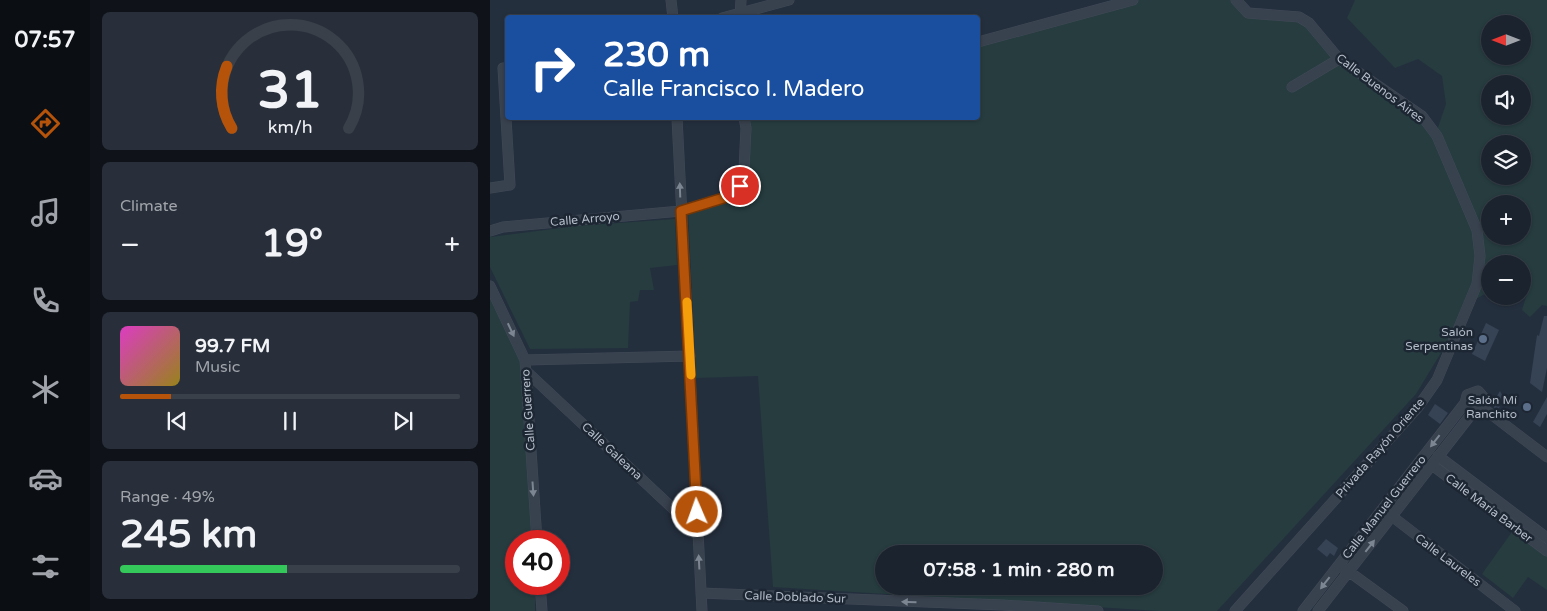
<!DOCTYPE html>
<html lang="en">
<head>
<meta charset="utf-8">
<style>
	:root { --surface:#1b232e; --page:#282f3a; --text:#f1f3f6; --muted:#a0a4aa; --line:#39404a; --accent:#b45309 }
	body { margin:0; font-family:"Varela Round",sans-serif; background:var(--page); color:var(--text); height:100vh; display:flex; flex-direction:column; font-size:19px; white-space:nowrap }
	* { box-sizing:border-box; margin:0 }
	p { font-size:16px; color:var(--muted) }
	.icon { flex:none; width:28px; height:28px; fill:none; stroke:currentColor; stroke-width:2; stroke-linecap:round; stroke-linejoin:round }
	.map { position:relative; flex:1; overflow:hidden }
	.sheet { display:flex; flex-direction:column; gap:12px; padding:12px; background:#0f1319; width:400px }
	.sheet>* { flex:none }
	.banner { position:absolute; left:15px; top:15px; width:475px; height:105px; border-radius:5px; box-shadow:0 1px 4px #0004,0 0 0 1px var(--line); background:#1a4fa0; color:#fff; overflow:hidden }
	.needle { width:32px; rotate:270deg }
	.tools { position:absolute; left:991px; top:15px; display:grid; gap:10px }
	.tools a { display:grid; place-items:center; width:50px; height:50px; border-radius:50%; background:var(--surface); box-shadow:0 1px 4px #0004,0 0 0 1px var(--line); font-size:25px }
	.speed { position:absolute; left:15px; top:530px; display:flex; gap:10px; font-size:25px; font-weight:700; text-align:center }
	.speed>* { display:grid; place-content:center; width:65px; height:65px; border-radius:50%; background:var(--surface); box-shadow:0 1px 4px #0004,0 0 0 1px var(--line); line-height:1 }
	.speed .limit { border:8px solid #d22; background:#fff; color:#111 }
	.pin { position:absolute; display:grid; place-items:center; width:42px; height:42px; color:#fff; margin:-21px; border:2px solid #fff; border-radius:50%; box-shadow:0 1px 5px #0007 }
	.me { position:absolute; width:55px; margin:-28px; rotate:358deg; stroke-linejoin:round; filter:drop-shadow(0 0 4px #0008) }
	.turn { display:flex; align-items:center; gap:18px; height:105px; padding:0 15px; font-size:22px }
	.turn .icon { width:65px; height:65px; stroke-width:2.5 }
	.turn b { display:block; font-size:35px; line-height:42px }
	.big { font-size:38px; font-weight:700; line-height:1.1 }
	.sheet .tile { flex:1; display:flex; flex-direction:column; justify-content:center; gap:8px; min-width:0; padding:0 18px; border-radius:8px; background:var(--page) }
	.sheet .dial { align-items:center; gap:0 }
	.dial svg { height:130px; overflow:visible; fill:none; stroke:var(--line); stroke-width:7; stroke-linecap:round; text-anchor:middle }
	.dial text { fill:var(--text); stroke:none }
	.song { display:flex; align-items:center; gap:15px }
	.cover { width:60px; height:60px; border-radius:8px; background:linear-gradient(135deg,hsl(310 70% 55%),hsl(50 70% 35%)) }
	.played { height:5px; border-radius:2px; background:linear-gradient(90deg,var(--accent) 15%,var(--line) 15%) }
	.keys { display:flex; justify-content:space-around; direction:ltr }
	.heat { display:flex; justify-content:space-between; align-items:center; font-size:28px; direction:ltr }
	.charge { height:8px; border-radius:4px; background:linear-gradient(90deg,#34c759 49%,var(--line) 0) }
	.trip { position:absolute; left:385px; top:545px; width:288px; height:50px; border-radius:25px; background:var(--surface); box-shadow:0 1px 4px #0004,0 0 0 1px var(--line); font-weight:700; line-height:50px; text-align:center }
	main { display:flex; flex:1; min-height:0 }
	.dock { display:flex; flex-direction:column; width:90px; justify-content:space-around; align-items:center; background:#0b0e12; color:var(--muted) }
	.dock .icon { width:35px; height:35px }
	.dock .current { color:var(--accent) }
	.dock b { font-size:22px; color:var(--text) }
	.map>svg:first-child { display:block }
	.green { fill:#263c3f; fill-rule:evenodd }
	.building { fill:#364354 }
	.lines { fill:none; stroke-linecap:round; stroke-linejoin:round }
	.minor-casing { stroke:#414a57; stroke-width:11 }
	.minor { stroke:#38414e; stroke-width:10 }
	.oneway { fill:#7c8592 }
	.route-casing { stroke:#753606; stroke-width:12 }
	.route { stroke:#b45309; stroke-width:9 }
	.slow { stroke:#f59e0b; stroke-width:9 }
	.service-dot { fill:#5c6f8a; stroke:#1d2633; stroke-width:2 }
	.labels { text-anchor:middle; stroke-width:5; stroke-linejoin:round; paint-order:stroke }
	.street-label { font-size:12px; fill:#b4bcc9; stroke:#1d2633 }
	.poi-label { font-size:12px; fill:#b4bcc9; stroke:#1d2633; text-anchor:end }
</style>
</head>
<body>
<main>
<nav class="dock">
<b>07:57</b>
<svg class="icon current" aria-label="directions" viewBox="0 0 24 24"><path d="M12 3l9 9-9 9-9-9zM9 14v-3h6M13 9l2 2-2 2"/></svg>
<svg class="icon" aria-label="music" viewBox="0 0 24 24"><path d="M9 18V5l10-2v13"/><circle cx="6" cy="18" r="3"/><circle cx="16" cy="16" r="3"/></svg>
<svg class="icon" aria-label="phone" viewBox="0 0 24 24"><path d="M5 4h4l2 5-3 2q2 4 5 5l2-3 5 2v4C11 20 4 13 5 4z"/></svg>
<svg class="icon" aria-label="climate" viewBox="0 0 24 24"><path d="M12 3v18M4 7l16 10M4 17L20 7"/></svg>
<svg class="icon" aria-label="car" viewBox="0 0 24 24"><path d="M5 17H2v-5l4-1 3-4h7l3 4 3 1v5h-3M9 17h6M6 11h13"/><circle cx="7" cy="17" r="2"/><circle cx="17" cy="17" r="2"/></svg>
<svg class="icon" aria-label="filters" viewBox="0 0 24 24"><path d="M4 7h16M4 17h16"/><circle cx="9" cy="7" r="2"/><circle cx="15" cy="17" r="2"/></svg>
</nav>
<section class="sheet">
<div class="tile dial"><svg viewBox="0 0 100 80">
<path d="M14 69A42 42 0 1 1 86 69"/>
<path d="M14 69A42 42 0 0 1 11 31" stroke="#b45309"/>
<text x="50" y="56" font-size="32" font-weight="700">31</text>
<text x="50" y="72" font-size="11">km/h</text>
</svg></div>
<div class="tile"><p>Climate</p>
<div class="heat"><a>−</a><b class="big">19°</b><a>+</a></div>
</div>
<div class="tile">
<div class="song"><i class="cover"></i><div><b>99.7 FM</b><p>Music</p></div></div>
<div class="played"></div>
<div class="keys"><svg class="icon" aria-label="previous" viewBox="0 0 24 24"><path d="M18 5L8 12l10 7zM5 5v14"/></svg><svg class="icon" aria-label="pause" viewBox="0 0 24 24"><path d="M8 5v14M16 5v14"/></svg><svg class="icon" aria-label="next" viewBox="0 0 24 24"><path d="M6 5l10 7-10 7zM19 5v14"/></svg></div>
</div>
<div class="tile"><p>Range · 49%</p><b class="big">245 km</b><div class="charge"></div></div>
</section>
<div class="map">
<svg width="1057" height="611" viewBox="0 0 1057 611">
	<rect width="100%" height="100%" fill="#242f3e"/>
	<path class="green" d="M 649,0 L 749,0 L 761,12 L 809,18 L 846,58 L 930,115 L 945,136 L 956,104 L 952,76 L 928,59 L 905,68 L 857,18 L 865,0 L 1057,0 L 1057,306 L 1052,305 L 1040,317 L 1032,310 L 1041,281 L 1033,278 L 1032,264 L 1000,264 L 1000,291 L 986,299 L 980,294 L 960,338 L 926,394 L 727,611 L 669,611 L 283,587 L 268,376 L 206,378 L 198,211 L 250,189 L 253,118 L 488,118 L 488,43 ZM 1000,24 L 1032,24 L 1032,56 L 1000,56 ZM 1000,84 L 1032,84 L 1032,116 L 1000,116 ZM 1000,144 L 1032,144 L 1032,176 L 1000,176 ZM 1000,204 L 1032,204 L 1032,236 L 1000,236 ZM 394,554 L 664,554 L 664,586 L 394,586 Z
		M 185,219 L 187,265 L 160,268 L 164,290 L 150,290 L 148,301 L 140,302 L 138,348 L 40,349 L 0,267 L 0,237 L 86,226 Z
		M 0,293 L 30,354 L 44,541 L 26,541 L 26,584 L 45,584 L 45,611 L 0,611 Z
		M 1024,529 L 1057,555 L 1057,590 L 1038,577 L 1023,598 L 992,574 Z"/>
	<path class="building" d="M 1054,316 L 1057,316 L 1057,368 L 1052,392 L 1040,383 L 1047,335 L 1049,336 Z
		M 996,323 L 1009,330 L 995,361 L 982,354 Z
		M 1010,391 L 1013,397 L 1008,411 L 1004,408 L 1005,399 Z
		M 1057,397 L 1057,414 L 1050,427 L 1043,422 Z
		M 945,404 L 958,413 L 950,424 L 938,415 Z
		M 836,539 L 848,548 L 844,556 L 840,553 L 837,557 L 827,549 Z"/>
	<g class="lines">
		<g class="minor-casing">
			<path id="minor" d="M 181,0 L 183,18
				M 250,17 L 251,0
				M 232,18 L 299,0
				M 488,42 L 643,0
				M 802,87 L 849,59
				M 187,118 L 212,611
				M 0,188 L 20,185 L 13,68
				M 0,231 L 13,227 L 191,211 L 240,196 L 250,186 L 254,170 L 256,128 L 254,118
				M 0,286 L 35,360 L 47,541
				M 35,360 L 200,356
				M 36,371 L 208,532
				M 993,408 L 1057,457
				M 948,456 L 1057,538
				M 942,465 L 1057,551
				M 899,514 L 1025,611
				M 854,568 L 913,611
				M 50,584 L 52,611
				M 211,593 L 512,605 L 608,611
				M 745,611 L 928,407 L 947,380 L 987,284 L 990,256 L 987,230 L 947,136 L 932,116 L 849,59 L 819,23 L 809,17 L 758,13 L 746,0
				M 813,611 L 975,403 L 977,395 L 988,391 L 996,400 L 993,408 L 989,411 L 978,408 L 975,403
				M 828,611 L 983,412"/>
		</g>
		<use href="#minor" class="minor"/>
	</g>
	<defs><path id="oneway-solid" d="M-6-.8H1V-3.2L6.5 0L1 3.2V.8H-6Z" transform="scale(1.25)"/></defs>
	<g class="oneway">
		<use href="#oneway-solid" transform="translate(190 190) rotate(-92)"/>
		<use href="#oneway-solid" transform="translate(21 330) rotate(65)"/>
		<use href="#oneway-solid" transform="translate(945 441) rotate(128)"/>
		<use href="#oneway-solid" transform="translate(43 489) rotate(86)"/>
		<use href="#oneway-solid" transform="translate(880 546) rotate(-52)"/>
		<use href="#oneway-solid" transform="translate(209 562) rotate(-93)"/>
		<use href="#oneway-solid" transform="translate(835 583) rotate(128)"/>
		<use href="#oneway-solid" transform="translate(419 602) rotate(-178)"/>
	</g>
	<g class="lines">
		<g class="route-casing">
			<path id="route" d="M 207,512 L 191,211 L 240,196 L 250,186"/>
		</g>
		<use href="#route" class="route"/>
		<path class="slow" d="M 197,302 L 201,375"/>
	</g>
	<g class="service-dot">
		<circle cx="993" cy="339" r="5"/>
		<circle cx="1037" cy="407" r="5"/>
	</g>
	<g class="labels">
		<g class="street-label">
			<text transform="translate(890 88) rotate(37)" y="4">Calle Buenos Aires</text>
			<text transform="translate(95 219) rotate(-5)" y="4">Calle Arroyo</text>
			<text transform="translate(38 410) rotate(-94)" y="4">Calle Guerrero</text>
			<text transform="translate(890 448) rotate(-49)" y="4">Privada Rayón Oriente</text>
			<text transform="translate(122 451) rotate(43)" y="4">Calle Galeana</text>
			<text transform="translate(894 507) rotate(-52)" y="4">Calle Manuel Guerrero</text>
			<text transform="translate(999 508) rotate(37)" y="4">Calle María Barber</text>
			<text transform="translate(958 560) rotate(37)" y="4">Calle Laureles</text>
			<text transform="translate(305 597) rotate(2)" y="4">Calle Doblado Sur</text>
		</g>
		<g class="poi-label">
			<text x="983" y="336">Salón<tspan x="983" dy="14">Serpentinas</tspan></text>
			<text x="1027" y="404">Salón Mí<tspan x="1027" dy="14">Ranchito</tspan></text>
		</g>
	</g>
</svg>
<div class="tools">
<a><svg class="needle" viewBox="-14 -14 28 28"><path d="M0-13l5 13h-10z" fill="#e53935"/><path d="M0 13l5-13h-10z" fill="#a0a4aa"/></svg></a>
<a><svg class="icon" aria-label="sound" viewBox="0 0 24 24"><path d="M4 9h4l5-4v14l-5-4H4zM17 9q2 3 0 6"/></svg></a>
<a><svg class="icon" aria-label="layers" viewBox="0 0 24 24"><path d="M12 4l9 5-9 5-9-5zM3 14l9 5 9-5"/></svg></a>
<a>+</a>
<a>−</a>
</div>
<div class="speed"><div class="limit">40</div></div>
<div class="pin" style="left:250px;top:186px;background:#d93025"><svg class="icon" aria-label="arrive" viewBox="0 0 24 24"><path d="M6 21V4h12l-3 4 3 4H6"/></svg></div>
<svg class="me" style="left:207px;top:512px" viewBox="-20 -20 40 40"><circle r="17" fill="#b45309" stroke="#fff" stroke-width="3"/><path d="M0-11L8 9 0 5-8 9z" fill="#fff"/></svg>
<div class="trip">07:58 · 1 min · 280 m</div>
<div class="banner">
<div class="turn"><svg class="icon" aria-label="right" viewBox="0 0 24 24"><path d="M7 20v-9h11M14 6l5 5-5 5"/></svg><div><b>230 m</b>Calle Francisco I. Madero</div></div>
</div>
</div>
</main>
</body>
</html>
